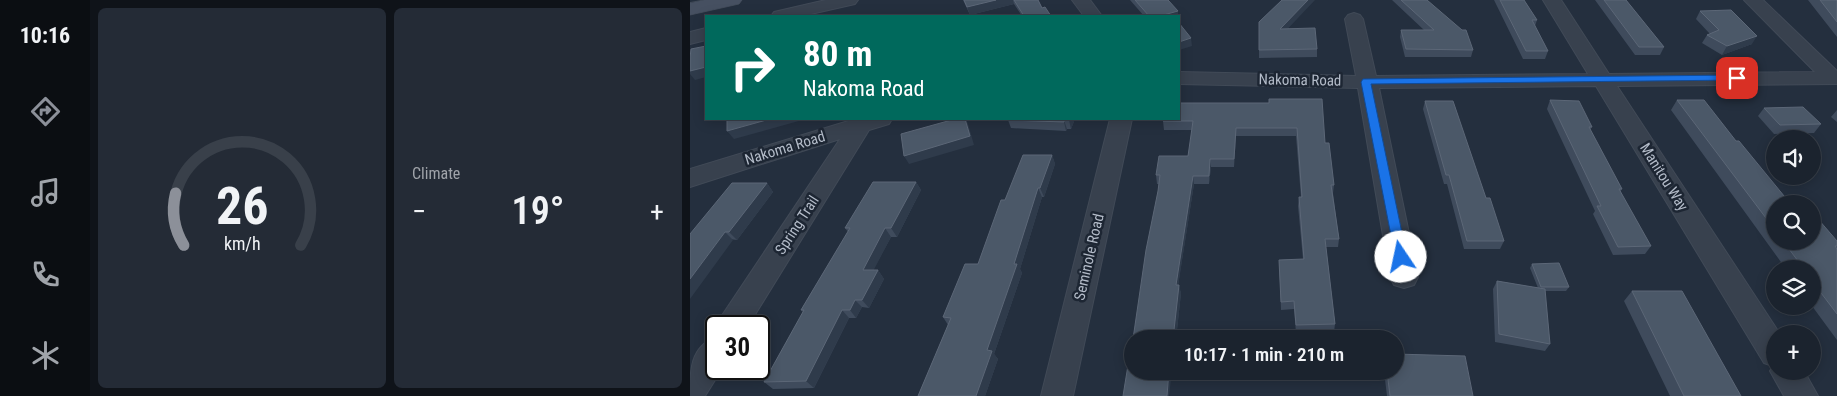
<!DOCTYPE html>
<html lang="en">
<head>
<meta charset="utf-8">
<style>
	:root { --surface:#1b232e; --page:#242b36; --text:#f1f3f6; --muted:#a0a4aa; --line:#39404a; --accent:#8c9099 }
	body { margin:0; font-family:"Roboto Condensed",sans-serif; background:var(--page); color:var(--text); height:100vh; display:flex; flex-direction:column; font-size:19px; white-space:nowrap }
	* { box-sizing:border-box; margin:0 }
	p { font-size:16px; color:var(--muted) }
	.icon { flex:none; width:28px; height:28px; fill:none; stroke:currentColor; stroke-width:2; stroke-linecap:round; stroke-linejoin:round }
	.map { position:relative; flex:1; overflow:hidden }
	.panel { display:flex; flex-direction:column; gap:8px; padding:8px; background:#0f1319; width:600px }
	.panel>* { flex:none }
	.guide { position:absolute; left:15px; top:15px; width:475px; height:105px; border-radius:0px; box-shadow:0 2px 12px #0003,0 0 0 1px var(--line); background:#00695c; color:#fff; overflow:hidden }
	.controls { position:absolute; left:1076px; top:130px; display:grid; gap:10px }
	.controls a { display:grid; place-items:center; width:55px; height:55px; border-radius:50%; background:var(--surface); box-shadow:0 2px 12px #0003,0 0 0 1px var(--line); font-size:25px }
	.speed { position:absolute; left:15px; top:315px; display:flex; gap:10px; font-size:25px; font-weight:700; text-align:center }
	.speed>* { display:grid; place-content:center; width:65px; height:65px; border-radius:50%; background:var(--surface); box-shadow:0 2px 12px #0003,0 0 0 1px var(--line); line-height:1 }
	.speed .limit { border:2px solid #111; border-radius:8px; background:#fff; color:#111 }
	.pin { position:absolute; display:grid; place-items:center; width:42px; height:42px; color:#fff; margin:-21px; border-radius:10px; box-shadow:0 2px 8px #0006 }
	.me { position:absolute; width:55px; margin:-28px; rotate:349deg; stroke-linejoin:round; filter:drop-shadow(0 0 4px #0008) }
	.turn { display:flex; align-items:center; gap:18px; height:105px; padding:0 15px; font-size:22px }
	.turn .icon { width:65px; height:65px; stroke-width:2.5 }
	.turn b { display:block; font-size:35px; line-height:42px }
	.big { font-size:38px; font-weight:600; line-height:1.1 }
	.panel .widget { flex:1; display:flex; flex-direction:column; justify-content:center; gap:8px; min-width:0; padding:0 18px; border-radius:8px; background:var(--page) }
	.panel .dial { align-items:center; gap:0 }
	.dial svg { height:130px; overflow:visible; fill:none; stroke:var(--line); stroke-width:7; stroke-linecap:round; text-anchor:middle }
	.dial text { fill:var(--text); stroke:none }
	.heat { display:flex; justify-content:space-between; align-items:center; font-size:28px; direction:ltr }
	.panel .tiles { flex:1; display:grid; gap:8px; grid-template-columns:repeat(2,1fr) }
	.trip { position:absolute; left:434px; top:330px; width:280px; height:50px; border-radius:25px; background:var(--surface); box-shadow:0 2px 12px #0003,0 0 0 1px var(--line); font-weight:600; line-height:50px; text-align:center }
	main { display:flex; flex:1; min-height:0 }
	.dock { display:flex; flex-direction:column; width:90px; justify-content:space-around; align-items:center; background:#0b0e12; color:var(--muted) }
	.dock .icon { width:35px; height:35px }
	.dock .active { color:var(--accent) }
	.dock b { font-size:22px; color:var(--text) }
	.map>svg:first-child { display:block }
	.lines { fill:none; stroke-linecap:round; stroke-linejoin:round }
	.street-casing { stroke:#414a57; stroke-width:2 }
	.secondary-casing { stroke:#414a57; stroke-width:1 }
	.street { fill:#38414e; fill-rule:evenodd }
	.secondary { fill:#465061; fill-rule:evenodd }
	.wall { fill:#3f4b5c }
	.shaded-wall { fill:#2f3b4b }
	.building { fill:#4b5868; stroke:#5c6777 }
	.route { fill:#1a73e8; stroke:#114b97 }
	.labels { text-anchor:middle; stroke-width:5; stroke-linejoin:round; paint-order:stroke }
	.street-label { font-size:15px; fill:#b4bcc9; stroke:#1d2633 }
</style>
</head>
<body>
<main>
<nav class="dock">
<b>10:16</b>
<svg class="icon active" aria-label="directions" viewBox="0 0 24 24"><path d="M12 3l9 9-9 9-9-9zM9 14v-3h6M13 9l2 2-2 2"/></svg>
<svg class="icon" aria-label="music" viewBox="0 0 24 24"><path d="M9 18V5l10-2v13"/><circle cx="6" cy="18" r="3"/><circle cx="16" cy="16" r="3"/></svg>
<svg class="icon" aria-label="phone" viewBox="0 0 24 24"><path d="M5 4h4l2 5-3 2q2 4 5 5l2-3 5 2v4C11 20 4 13 5 4z"/></svg>
<svg class="icon" aria-label="climate" viewBox="0 0 24 24"><path d="M12 3v18M4 7l16 10M4 17L20 7"/></svg>
</nav>
<section class="panel">
<div class="tiles">
<div class="widget dial"><svg viewBox="0 0 100 80">
<path d="M14 69A42 42 0 1 1 86 69"/>
<path d="M14 69A42 42 0 0 1 9 37" stroke="#8c9099"/>
<text x="50" y="56" font-size="32" font-weight="700">26</text>
<text x="50" y="72" font-size="11">km/h</text>
</svg></div>
<div class="widget"><p>Climate</p>
<div class="heat"><a>−</a><b class="big">19°</b><a>+</a></div>
</div>
</div>
</section>
<div class="map">
<svg width="1147" height="396" viewBox="0 0 1147 396">
	<rect width="100%" height="100%" fill="#242f3e"/>
	<g class="lines">
		<g class="street-casing">
			<path id="street" d="M 136,0 L 168,0 L 165,4 L 112,16 L 81,16 L 84,12 Z
				M 382,0 L 400,0 L 412,16 L 394,16 Z
				M 853,0 L 871,0 L 919,74 L 1125,72 L 1054,0 L 1073,0 L 1147,71 L 1147,84 L 927,86 L 1090,334 L 1085,334 L 1085,371 L 1114,371 L 1128,396 L 1094,396 L 1080,371 L 1083,366 L 1074,363 L 906,86 L 689,88 L 728,277 L 724,285 L 714,288 L 704,285 L 700,277 L 668,88 L 489,84 L 489,72 L 666,76 L 655,19 L 658,15 L 664,13 L 670,15 L 673,19 L 686,76 L 898,74 Z
				M 16,28 L 16,40 L 0,44 L 0,32 Z
				M 165,119 L 202,119 L 199,124 L 179,130 L 58,326 L 27,326 L 31,317 L 150,139 L 0,187 L 0,169 Z
				M 420,119 L 442,119 L 383,396 L 351,396 Z
				M 26,337 L 26,369 L 32,369 L 15,396 L 0,396 C 0,371 0,347 26,337 Z"/>
		</g>
		<g class="secondary-casing">
			<path id="secondary" d="M 14,0 L 52,0 L 49,4 L 0,15 L 0,3 Z"/>
		</g>
		<use href="#street" class="street"/>
		<use href="#secondary" class="secondary"/>
	</g>
	<path class="wall" d="M 273,0 L 348,0 L 352,8 L 361,16 L 332,16 L 324,4 L 280,15 Z
		M 440,0 L 478,0 L 488,16 L 454,16 Z
		M 702,0 L 737,0 L 783,50 L 781,57 L 715,57 L 710,37 L 711,30 L 734,30 Z
		M 804,0 L 834,0 L 847,20 L 845,26 L 858,51 L 855,59 L 833,59 Z
		M 905,0 L 936,0 L 974,47 L 970,55 L 945,55 Z
		M 1118,0 L 1146,0 L 1147,1 L 1147,37 Z
		M 1010,11 L 1062,44 L 1032,55 L 1012,43 L 1017,35 L 1020,34 L 1006,19 Z
		M 569,22 L 598,28 L 627,49 L 627,57 L 569,58 Z
		M 860,100 L 902,127 L 900,130 L 932,189 L 930,192 L 961,246 L 955,254 L 923,255 L 903,214 L 905,211 L 857,109 Z
		M 987,100 L 1085,204 L 1085,241 L 1147,241 L 1147,340 L 1122,306 L 1122,269 L 1096,269 L 981,110 Z
		M 735,101 L 796,198 L 814,241 L 810,249 L 774,249 L 757,184 L 754,184 L 733,109 Z
		M 579,103 L 635,143 L 644,185 L 643,193 L 649,239 L 648,247 L 636,247 L 645,324 L 644,332 L 606,333 L 604,309 L 591,310 L 589,260 L 613,259 L 608,206 L 609,197 L 611,197 L 606,136 L 546,136 L 544,167 L 521,167 L 519,184 L 504,184 L 488,285 L 491,293 L 486,339 L 443,339 L 468,191 L 469,184 L 467,184 L 466,175 L 498,156 L 502,130 L 474,130 L 473,121 Z
		M 1074,108 L 1131,124 L 1124,133 L 1084,134 L 1068,116 Z
		M 1147,110 L 1147,122 L 1141,117 Z
		M 385,119 L 381,129 L 377,129 L 376,131 L 321,128 L 318,120 Z
		M 362,155 L 365,164 L 354,197 L 352,197 L 330,269 L 332,273 L 304,354 L 308,359 L 295,396 L 228,396 L 258,325 L 253,317 L 288,264 Z
		M 226,182 L 231,190 L 207,237 L 201,237 L 183,270 L 188,270 L 194,279 L 179,308 L 172,307 L 166,318 L 159,318 L 124,388 L 83,389 L 74,382 L 113,312 L 111,310 L 158,232 L 155,228 Z
		M 77,183 L 83,192 L 47,240 L 0,234 Z
		M 842,264 L 879,287 L 876,291 L 855,291 L 860,344 L 855,351 L 805,342 L 803,289 L 807,281 L 848,288 L 840,268 Z
		M 942,291 L 1051,396 L 980,396 L 934,301 Z
		M 694,371 L 705,371 L 783,396 L 697,396 Z"/>
	<path class="shaded-wall" d="M 306,0 L 323,0 L 324,4 L 280,15 L 277,7 Z
		M 618,0 L 625,0 L 590,37 L 590,29 Z
		M 488,11 L 488,16 L 470,16 Z
		M 1067,36 L 1062,44 L 1032,55 L 1037,46 Z
		M 501,38 L 502,46 L 489,50 L 489,42 Z
		M 16,67 L 16,77 L 5,80 L 0,74 L 0,71 Z
		M 80,119 L 116,119 L 44,139 L 37,131 Z
		M 276,119 L 278,124 L 284,145 L 219,164 L 214,156 Z
		M 379,119 L 385,119 L 381,129 L 379,120 Z
		M 374,120 L 377,129 L 376,131 L 374,122 Z
		M 546,128 L 546,136 L 544,167 L 544,159 Z
		M 362,155 L 365,164 L 354,197 L 350,188 Z
		M 520,159 L 521,167 L 519,184 L 519,176 Z
		M 503,176 L 504,184 L 487,293 L 486,285 Z
		M 226,182 L 231,190 L 207,237 L 201,228 Z
		M 77,183 L 83,192 L 47,240 L 39,232 Z
		M 348,188 L 352,197 L 330,269 L 332,273 L 304,354 L 308,359 L 295,396 L 286,396 L 297,350 Z
		M 195,228 L 201,237 L 179,279 L 173,270 Z
		M 35,232 L 43,240 L 0,299 L 0,279 Z
		M 188,270 L 194,279 L 179,308 L 172,300 Z
		M 489,285 L 491,293 L 486,339 L 483,339 Z
		M 165,300 L 172,307 L 166,318 L 160,310 Z
		M 152,310 L 159,318 L 124,388 L 116,381 Z
		M 479,371 L 482,371 L 479,396 L 477,396 Z"/>
	<path class="building" d="M 274,0 L 306,0 L 277,7 Z
		M 324,0 L 348,0 L 352,8 L 355,7 L 361,16 L 334,16 Z
		M 445,0 L 478,0 L 488,11 L 470,16 L 459,16 Z
		M 592,0 L 618,0 L 590,29 L 625,28 L 627,49 L 569,50 L 569,22 Z
		M 711,0 L 737,0 L 772,30 L 776,30 L 783,50 L 716,49 L 711,30 L 744,30 Z
		M 810,0 L 834,0 L 847,20 L 842,20 L 858,51 L 836,51 Z
		M 914,0 L 936,0 L 974,47 L 949,47 Z
		M 1130,0 L 1146,0 L 1147,1 L 1147,22 Z
		M 1041,10 L 1067,36 L 1037,46 L 1017,35 L 1029,30 L 1010,11 Z
		M 489,23 L 501,38 L 489,42 Z
		M 16,46 L 16,67 L 0,71 L 0,58 L 1,49 Z
		M 579,99 L 632,99 L 635,143 L 639,143 L 644,185 L 641,185 L 649,239 L 635,239 L 645,324 L 606,325 L 604,301 L 591,302 L 589,260 L 614,259 L 609,197 L 612,197 L 607,128 L 546,128 L 544,159 L 520,159 L 519,176 L 503,176 L 486,285 L 489,285 L 483,339 L 443,339 L 456,250 L 468,191 L 470,175 L 466,175 L 469,156 L 498,156 L 503,121 L 473,121 L 474,119 L 489,119 L 489,103 L 579,103 Z
		M 860,100 L 889,101 L 902,127 L 899,127 L 932,189 L 929,189 L 961,246 L 928,247 L 907,206 L 911,206 Z
		M 987,100 L 1014,100 L 1046,141 L 1049,141 L 1099,202 L 1113,202 L 1115,204 L 1085,204 L 1085,230 Z
		M 735,101 L 763,101 L 796,198 L 800,198 L 814,241 L 777,241 L 759,175 L 756,175 Z
		M 1113,107 L 1131,124 L 1090,125 L 1074,108 Z
		M 37,119 L 80,119 L 37,131 Z
		M 265,119 L 275,119 L 280,136 L 214,156 L 211,134 Z
		M 319,119 L 379,119 L 379,120 L 374,120 L 374,122 L 318,120 Z
		M 333,155 L 362,155 L 350,188 L 348,188 L 324,264 L 327,264 L 297,350 L 302,351 L 286,396 L 228,396 L 261,318 L 253,317 L 275,264 L 288,264 L 311,200 L 315,200 Z
		M 183,182 L 226,182 L 201,228 L 195,228 L 173,270 L 188,270 L 172,300 L 165,300 L 160,310 L 152,310 L 116,381 L 74,382 L 114,310 L 111,310 L 160,228 L 155,228 Z
		M 42,183 L 77,183 L 39,232 L 35,232 L 0,279 L 0,234 Z
		M 1122,212 L 1147,241 L 1147,246 L 1145,246 L 1147,249 L 1147,314 L 1122,281 L 1122,269 L 1114,269 L 1093,241 L 1122,241 Z
		M 869,263 L 879,287 L 851,287 L 842,264 Z
		M 807,281 L 855,289 L 860,344 L 809,334 Z
		M 942,291 L 992,291 L 1051,396 L 994,396 Z
		M 442,345 L 442,371 L 479,371 L 477,396 L 433,396 L 439,359 L 440,359 Z
		M 705,354 L 775,356 L 783,396 L 700,396 L 697,371 L 705,371 Z"/>
	<path class="route" d="M 1047,75 L 1052,78 L 1050,80 L 681,84 L 717,257 L 715,261 L 706,261 L 671,82 L 673,79 Z"/>
	<g class="labels">
		<g class="street-label">
			<text transform="translate(610 80) rotate(1)" y="5">Nakoma Road</text>
			<text transform="translate(95 148) rotate(-17)" y="5">Nakoma Road</text>
			<text transform="translate(974 177) rotate(58)" y="5">Manitou Way</text>
			<text transform="translate(107 225) rotate(-57)" y="5">Spring Trail</text>
			<text transform="translate(399 257) rotate(-77)" y="5">Seminole Road</text>
		</g>
	</g>
</svg>
<div class="controls">
<a><svg class="icon" aria-label="sound" viewBox="0 0 24 24"><path d="M4 9h4l5-4v14l-5-4H4zM17 9q2 3 0 6"/></svg></a>
<a><svg class="icon" aria-label="search" viewBox="0 0 24 24"><circle cx="10" cy="10" r="6"/><path d="M15 15l6 6"/></svg></a>
<a><svg class="icon" aria-label="layers" viewBox="0 0 24 24"><path d="M12 4l9 5-9 5-9-5zM3 14l9 5 9-5"/></svg></a>
<a>+</a>
</div>
<div class="speed"><div class="limit">30</div></div>
<div class="pin" style="left:1047px;top:78px;background:#d93025"><svg class="icon" aria-label="arrive" viewBox="0 0 24 24"><path d="M6 21V4h12l-3 4 3 4H6"/></svg></div>
<svg class="me" style="left:711px;top:257px" viewBox="-20 -20 40 40"><circle r="19" fill="#fff"/><path d="M0-13L10 11 0 6-10 11z" fill="#1a73e8"/></svg>
<div class="trip">10:17 · 1 min · 210 m</div>
<div class="guide">
<div class="turn"><svg class="icon" aria-label="right" viewBox="0 0 24 24"><path d="M7 20v-9h11M14 6l5 5-5 5"/></svg><div><b>80 m</b>Nakoma Road</div></div>
</div>
</div>
</main>
</body>
</html>
